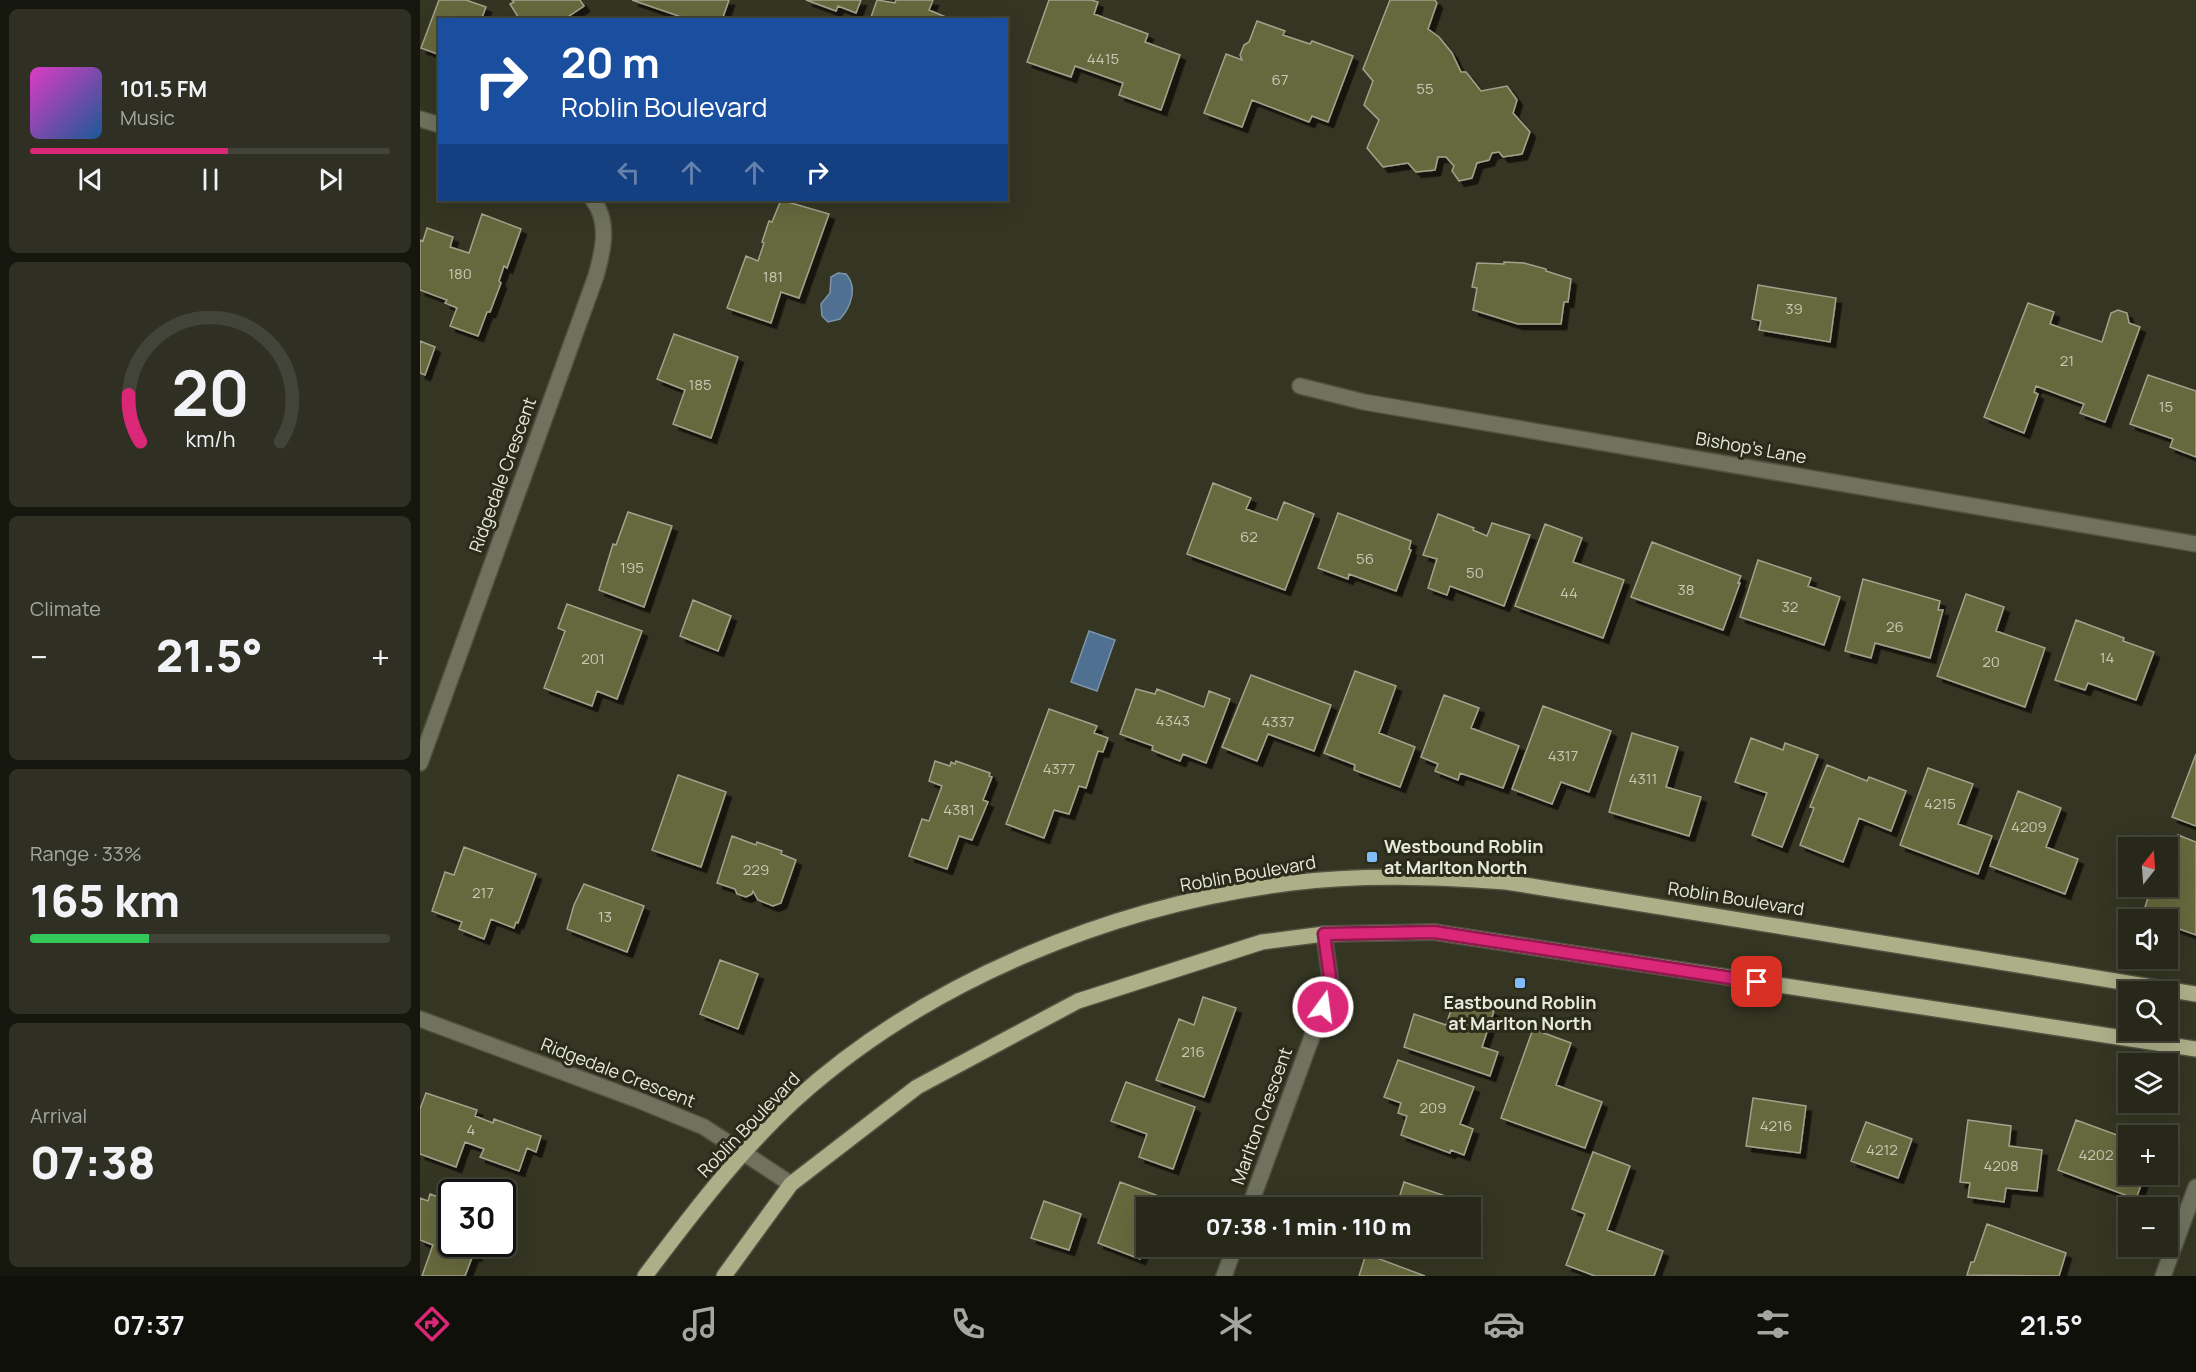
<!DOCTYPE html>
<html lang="en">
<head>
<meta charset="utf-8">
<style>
	:root { --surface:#27281a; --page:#2f3023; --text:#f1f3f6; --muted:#a4a6a2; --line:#434439; --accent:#db2777 }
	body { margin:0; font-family:Manrope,sans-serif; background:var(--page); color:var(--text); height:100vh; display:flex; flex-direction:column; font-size:22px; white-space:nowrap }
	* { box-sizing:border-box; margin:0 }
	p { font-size:20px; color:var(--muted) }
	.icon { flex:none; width:33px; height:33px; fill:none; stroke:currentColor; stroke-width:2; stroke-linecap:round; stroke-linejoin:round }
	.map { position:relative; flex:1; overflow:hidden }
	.side { display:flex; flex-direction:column; gap:9px; padding:9px; background:#15160e; width:420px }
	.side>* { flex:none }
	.banner { position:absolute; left:18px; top:18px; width:570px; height:183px; border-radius:0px; box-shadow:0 6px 24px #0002,0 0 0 2px var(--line); background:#1a4fa0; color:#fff; overflow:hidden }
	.needle { width:39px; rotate:17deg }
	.fabs { position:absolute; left:1698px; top:837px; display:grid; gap:12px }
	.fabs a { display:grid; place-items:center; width:60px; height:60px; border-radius:0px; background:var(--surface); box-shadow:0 6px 24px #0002,0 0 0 2px var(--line); font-size:30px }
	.speed { position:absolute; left:18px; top:1179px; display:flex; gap:12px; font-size:30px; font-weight:700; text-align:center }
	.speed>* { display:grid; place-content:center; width:78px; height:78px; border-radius:50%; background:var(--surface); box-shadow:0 6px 24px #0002,0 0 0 2px var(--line); line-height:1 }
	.speed .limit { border:3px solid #111; border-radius:9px; background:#fff; color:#111 }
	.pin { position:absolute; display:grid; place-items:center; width:51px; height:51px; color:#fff; margin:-26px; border-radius:12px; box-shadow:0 3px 9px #0006 }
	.me { position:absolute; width:66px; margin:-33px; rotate:14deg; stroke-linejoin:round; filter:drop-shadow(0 0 4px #0008) }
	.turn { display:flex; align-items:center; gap:21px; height:126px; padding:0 24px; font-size:27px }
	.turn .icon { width:78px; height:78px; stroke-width:2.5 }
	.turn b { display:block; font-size:42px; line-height:51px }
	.lanes { display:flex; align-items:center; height:57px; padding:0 24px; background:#0003; justify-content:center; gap:30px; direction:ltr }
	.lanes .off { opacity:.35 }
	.big { font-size:45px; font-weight:800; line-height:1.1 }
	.side .tile { flex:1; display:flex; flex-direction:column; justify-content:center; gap:9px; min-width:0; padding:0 21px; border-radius:9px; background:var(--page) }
	.side .dial { align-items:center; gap:0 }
	.dial svg { height:156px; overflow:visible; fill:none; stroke:var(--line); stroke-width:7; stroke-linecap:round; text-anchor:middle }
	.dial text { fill:var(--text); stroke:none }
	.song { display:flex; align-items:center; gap:18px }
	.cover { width:72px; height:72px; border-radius:9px; background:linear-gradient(135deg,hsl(310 70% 55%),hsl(210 70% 35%)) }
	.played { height:6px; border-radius:3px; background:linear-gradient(90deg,var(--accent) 55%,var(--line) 55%) }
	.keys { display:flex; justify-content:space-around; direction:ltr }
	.heat { display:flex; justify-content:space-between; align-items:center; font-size:33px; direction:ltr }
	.charge { height:9px; border-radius:4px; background:linear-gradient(90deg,#34c759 33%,var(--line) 0) }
	.trip { position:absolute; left:716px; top:1197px; width:345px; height:60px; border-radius:0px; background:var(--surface); box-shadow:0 6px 24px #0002,0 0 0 2px var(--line); font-weight:800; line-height:60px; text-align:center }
	.menu { display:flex; height:96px; justify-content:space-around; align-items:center; background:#10100a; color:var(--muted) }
	.menu .icon { width:42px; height:42px }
	.menu .current { color:var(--accent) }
	.menu b { font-size:27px; color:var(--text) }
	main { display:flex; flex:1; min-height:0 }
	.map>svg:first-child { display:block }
	.water { fill:#507091; stroke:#7e94a8; stroke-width:1.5 }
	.building { fill:#66683c; stroke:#a1a38c; stroke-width:1.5; filter:url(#shadow) }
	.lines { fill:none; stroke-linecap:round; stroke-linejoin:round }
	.minor-casing { stroke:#515240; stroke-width:18 }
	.major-casing { stroke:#515240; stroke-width:18 }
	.minor { stroke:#70725f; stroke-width:15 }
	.major { stroke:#acaf88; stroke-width:15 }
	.route-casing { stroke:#8e194d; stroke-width:15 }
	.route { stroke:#db2777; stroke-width:10 }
	.poi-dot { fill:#80bdfa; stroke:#2a2b19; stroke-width:2 }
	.labels { text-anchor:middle; stroke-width:6; stroke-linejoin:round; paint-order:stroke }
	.number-label { font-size:15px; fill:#c8c9b5 }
	.street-label { font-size:18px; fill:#e8e9dd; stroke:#2a2b19 }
	.poi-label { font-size:18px; font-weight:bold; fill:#e8e9dd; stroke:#2a2b19; text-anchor:start }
</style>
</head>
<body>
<main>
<section class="side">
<div class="tile">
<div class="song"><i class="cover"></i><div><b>101.5 FM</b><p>Music</p></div></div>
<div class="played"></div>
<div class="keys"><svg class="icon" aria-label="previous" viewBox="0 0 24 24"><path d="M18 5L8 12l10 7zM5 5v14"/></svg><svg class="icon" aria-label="pause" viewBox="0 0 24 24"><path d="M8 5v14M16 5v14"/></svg><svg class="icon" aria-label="next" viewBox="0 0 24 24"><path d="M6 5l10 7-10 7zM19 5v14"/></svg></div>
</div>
<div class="tile dial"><svg viewBox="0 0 100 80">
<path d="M14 69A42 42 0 1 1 86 69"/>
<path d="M14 69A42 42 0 0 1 8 45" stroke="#db2777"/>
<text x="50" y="56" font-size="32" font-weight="700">20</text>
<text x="50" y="72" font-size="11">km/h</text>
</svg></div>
<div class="tile"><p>Climate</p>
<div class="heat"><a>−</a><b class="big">21.5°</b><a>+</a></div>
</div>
<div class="tile"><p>Range · 33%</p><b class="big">165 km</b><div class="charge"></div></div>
<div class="tile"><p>Arrival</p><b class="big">07:38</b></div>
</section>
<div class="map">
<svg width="1776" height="1276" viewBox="0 0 1776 1276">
	<defs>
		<filter id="shadow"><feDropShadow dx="5.5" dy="5.5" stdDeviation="0" flood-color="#0009"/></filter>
	</defs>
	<rect width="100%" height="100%" fill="#343522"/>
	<path class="water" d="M 418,273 L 426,274 C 438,287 431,307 420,319 L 408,322 L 402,316 L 401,304 L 410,293 L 411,277 Z
		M 669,631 L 695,640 L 677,691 L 651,682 Z"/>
	<path class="building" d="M 19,0 L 46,0 L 66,7 L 61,20 L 20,20 L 20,55 L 1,48 Z
		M 92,0 L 160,0 L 164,6 L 143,20 L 100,20 L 90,4 L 94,2 Z
		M 212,0 L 309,0 L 302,20 L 268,18 L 267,19 Z
		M 386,0 L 441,0 L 436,13 L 418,6 L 416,11 Z
		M 457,0 L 475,3 L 476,0 L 513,0 L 509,10 L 533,20 L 450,20 Z
		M 629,0 L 671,0 L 678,2 L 674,14 L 728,34 L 725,42 L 760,55 L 741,110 L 699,95 L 703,83 L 655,66 L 651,77 L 607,62 Z
		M 970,0 L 1015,0 L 1017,3 L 1008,29 L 1019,37 L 1032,53 L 1041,72 L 1046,72 L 1061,91 L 1087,86 L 1097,100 L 1093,113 L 1110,132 L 1102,154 L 1083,157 L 1079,152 L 1072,153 L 1069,160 L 1057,163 L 1052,178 L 1039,181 L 1032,171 L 1034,166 L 1026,157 L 1018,157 L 1015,170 L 996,172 L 988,163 L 963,167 L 947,148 L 959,120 L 944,105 L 953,81 L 943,69 Z
		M 837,21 L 865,31 L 863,35 L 890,44 L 892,41 L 933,56 L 908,122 L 892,116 L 889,122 L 832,100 L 822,127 L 784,113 L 806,54 L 822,60 L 820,55 L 824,45 L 829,42 Z
		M 361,200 L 409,214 L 379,298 L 361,292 L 351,323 L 307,308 L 326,256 L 338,261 L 344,243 L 342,242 L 349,221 L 352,222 Z
		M 62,214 L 101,229 L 87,268 L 84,266 L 79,281 L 81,283 L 70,312 L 67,312 L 58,336 L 30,326 L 37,308 L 25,303 L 27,300 L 0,290 L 0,240 L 3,241 L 7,228 L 33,237 L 30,247 L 49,253 Z
		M 1084,262 L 1104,263 L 1126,269 L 1126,271 L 1151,279 L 1148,302 L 1144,302 L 1141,324 L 1098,324 L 1053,310 L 1057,288 L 1052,287 L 1057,263 L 1084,264 Z
		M 1338,285 L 1416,298 L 1410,342 L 1339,330 L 1341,321 L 1332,319 Z
		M 1608,303 L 1634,312 L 1630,324 L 1682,342 L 1691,313 L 1698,310 L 1707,313 L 1709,323 L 1720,327 L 1685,422 L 1660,413 L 1664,404 L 1616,386 L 1614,392 L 1618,394 L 1604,433 L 1564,417 Z
		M 254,334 L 318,357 L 291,438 L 253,424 L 265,390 L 237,379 Z
		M 0,341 L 15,347 L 5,375 L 0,373 Z
		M 1728,375 L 1776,391 L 1776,457 L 1750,447 L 1753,439 L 1710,424 Z
		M 793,483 L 831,498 L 826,509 L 857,520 L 864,502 L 894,514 L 865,590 L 767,554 Z
		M 208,512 L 252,526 L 224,607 L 179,590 L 193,544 L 196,545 Z
		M 918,513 L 991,541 L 989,549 L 991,550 L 976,591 L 929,574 L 928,579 L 898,568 Z
		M 1018,514 L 1054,528 L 1053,530 L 1067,536 L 1072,523 L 1110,535 L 1084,606 L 1030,586 L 1027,595 L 1008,588 L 1017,559 L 1003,555 Z
		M 1125,524 L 1162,538 L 1153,562 L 1204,580 L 1183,638 L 1095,606 Z
		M 1232,542 L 1321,576 L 1318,583 L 1320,583 L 1303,630 L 1211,597 Z
		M 1338,560 L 1391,578 L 1388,586 L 1420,597 L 1404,645 L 1320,617 Z
		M 1443,579 L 1520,601 L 1518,610 L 1523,610 L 1510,658 L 1455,643 L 1451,658 L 1425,651 Z
		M 1546,594 L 1584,607 L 1576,631 L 1625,648 L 1605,707 L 1517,676 Z
		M 273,600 L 311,616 L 298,651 L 260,636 Z
		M 147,604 L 222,631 L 197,699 L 177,691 L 172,706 L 124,688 L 145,631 L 138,628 Z
		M 1656,620 L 1704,638 L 1703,641 L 1734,652 L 1716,700 L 1668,683 L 1665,690 L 1635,680 Z
		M 935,671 L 976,686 L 959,733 L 995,747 L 980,787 L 934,770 L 935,765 L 904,753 Z
		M 831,675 L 911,705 L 894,751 L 848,734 L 837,761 L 802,747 Z
		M 716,689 L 735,694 L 737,689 L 784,707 L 789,691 L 810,699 L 786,763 L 763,754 L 760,761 L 732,750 L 733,746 L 700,734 Z
		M 1024,695 L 1059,708 L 1051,728 L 1099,746 L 1083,788 L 1040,773 L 1038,780 L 1015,771 L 1018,764 L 1001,757 Z
		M 1123,706 L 1191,731 L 1169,792 L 1141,782 L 1132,804 L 1092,789 Z
		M 629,709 L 677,726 L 674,733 L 688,738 L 683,752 L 678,751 L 666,788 L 659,786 L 649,814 L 634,810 L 624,838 L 586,824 Z
		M 1212,733 L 1258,747 L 1246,787 L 1281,797 L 1269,836 L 1189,812 Z
		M 1331,738 L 1363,750 L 1365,743 L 1398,755 L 1362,847 L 1332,835 L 1347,793 L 1315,782 Z
		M 1776,754 L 1776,826 L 1752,817 Z
		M 515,761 L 530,766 L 531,762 L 535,764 L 536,761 L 570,773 L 569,776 L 572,777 L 563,800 L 568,802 L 552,840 L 539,836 L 527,869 L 489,856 L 502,819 L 509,821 L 522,786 L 509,781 Z
		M 1407,765 L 1447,781 L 1449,777 L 1486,791 L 1471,831 L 1439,818 L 1423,862 L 1380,845 L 1394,808 L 1390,807 Z
		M 1508,768 L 1553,784 L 1538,824 L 1572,836 L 1558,874 L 1480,845 Z
		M 258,775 L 306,792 L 281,867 L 232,850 Z
		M 1598,791 L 1641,808 L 1626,847 L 1658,859 L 1645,894 L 1570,866 Z
		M 1758,835 L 1776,842 L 1776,935 L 1748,925 L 1748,920 L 1733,920 L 1722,916 L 1732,886 L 1748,886 L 1748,863 Z
		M 312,836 L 336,845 L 337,842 L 362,851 L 361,854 L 376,860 L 361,903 L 353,906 L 338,900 L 333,891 L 332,894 L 326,897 L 317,894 L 315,889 L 297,883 Z
		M 44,847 L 116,874 L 98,923 L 96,922 L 94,928 L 71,919 L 64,939 L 39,929 L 42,922 L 12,911 L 25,872 L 34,875 Z
		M 164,884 L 224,906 L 207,952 L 147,929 L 154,905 Z
		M 300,960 L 338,974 L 318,1029 L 280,1014 Z
		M 783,997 L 816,1008 L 784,1097 L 736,1080 L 759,1019 L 774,1025 Z
		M 1035,998 L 1074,1011 L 1062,1047 L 1078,1052 L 1070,1076 L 984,1047 L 994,1014 L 1026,1025 Z
		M 1113,1029 L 1151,1043 L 1136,1085 L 1182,1102 L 1165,1148 L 1081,1118 Z
		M 978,1060 L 1054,1087 L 1040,1124 L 1053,1129 L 1044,1155 L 1031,1150 L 1030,1153 L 981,1135 L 987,1116 L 978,1113 L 981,1103 L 964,1097 Z
		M 706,1082 L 775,1107 L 753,1169 L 719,1157 L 727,1134 L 691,1121 Z
		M 6,1093 L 57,1110 L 55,1116 L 73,1123 L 74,1119 L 121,1136 L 116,1152 L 107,1148 L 99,1171 L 60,1157 L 64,1149 L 45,1142 L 36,1167 L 0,1154 L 0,1109 Z
		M 1333,1098 L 1386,1106 L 1380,1153 L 1326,1146 Z
		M 1548,1120 L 1591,1126 L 1589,1146 L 1622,1150 L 1617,1191 L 1586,1188 L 1584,1202 L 1548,1197 L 1550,1183 L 1540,1182 Z
		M 1656,1120 L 1708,1139 L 1708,1174 L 1725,1174 L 1716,1199 L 1638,1170 Z
		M 1446,1122 L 1492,1139 L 1478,1178 L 1431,1161 Z
		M 1173,1152 L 1210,1166 L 1187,1230 L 1243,1251 L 1234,1276 L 1175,1276 L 1146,1265 L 1165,1214 L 1152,1209 Z
		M 700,1182 L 744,1198 L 741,1208 L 726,1208 L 726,1243 L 720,1259 L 678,1243 Z
		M 984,1182 L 1040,1201 L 1037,1208 L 976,1208 Z
		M 10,1194 L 32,1202 L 32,1244 L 60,1244 L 56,1256 L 53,1255 L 45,1276 L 2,1276 L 13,1245 L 0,1240 L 0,1198 L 8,1201 Z
		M 624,1201 L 661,1214 L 649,1250 L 611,1238 Z
		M 1567,1224 L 1646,1253 L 1639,1276 L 1547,1275 L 1551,1262 L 1554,1262 Z
		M 946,1254 L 1005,1276 L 939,1276 Z"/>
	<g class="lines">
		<g class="minor-casing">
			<path id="minor" d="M 0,119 L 20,125
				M 880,386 L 944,402 L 1776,544
				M 0,763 L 176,276 C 183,251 190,222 173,200
				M 0,1019 L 218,1100 L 284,1127 L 371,1184
				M 829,1208 L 911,985 L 904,934
				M 804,1276 L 815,1246
				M 1743,1276 L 1776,1187"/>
		</g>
		<g class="major-casing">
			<path id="major" d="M 225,1276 C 271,1215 318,1153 374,1101 C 507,980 694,905 871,883 C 943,874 1015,877 1086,882 L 1776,994
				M 304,1276 L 371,1184 L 497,1087 L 658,1001 L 842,942 L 904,934 L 1014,932 L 1776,1049"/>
		</g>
		<use href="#minor" class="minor"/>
		<use href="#major" class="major"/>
	</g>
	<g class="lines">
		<g class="route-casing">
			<path id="route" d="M 903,1007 L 911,985 L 904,934 L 1014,932 L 1337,982"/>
		</g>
		<use href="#route" class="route"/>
	</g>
	<g class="poi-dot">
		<rect x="946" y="851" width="12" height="12" rx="3"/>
		<rect x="1094" y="977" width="12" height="12" rx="3"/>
	</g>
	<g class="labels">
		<g class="number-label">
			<text x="683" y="64">4415</text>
			<text x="860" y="85">67</text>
			<text x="1005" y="94">55</text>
			<text x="40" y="279">180</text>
			<text x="353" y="282">181</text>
			<text x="1374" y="314">39</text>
			<text x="1647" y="366">21</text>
			<text x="280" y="390">185</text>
			<text x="1746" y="412">15</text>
			<text x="829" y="542">62</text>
			<text x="945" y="564">56</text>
			<text x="212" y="573">195</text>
			<text x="1055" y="578">50</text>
			<text x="1266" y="595">38</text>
			<text x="1149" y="598">44</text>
			<text x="1370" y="612">32</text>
			<text x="1475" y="632">26</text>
			<text x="1687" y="663">14</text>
			<text x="173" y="664">201</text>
			<text x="1571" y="667">20</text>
			<text x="753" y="726">4343</text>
			<text x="858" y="727">4337</text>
			<text x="1143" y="761">4317</text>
			<text x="639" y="774">4377</text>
			<text x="1223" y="784">4311</text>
			<text x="1520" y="809">4215</text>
			<text x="539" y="815">4381</text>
			<text x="1609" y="832">4209</text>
			<text x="336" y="875">229</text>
			<text x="63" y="898">217</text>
			<text x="185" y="922">13</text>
			<text x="773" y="1057">216</text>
			<text x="1013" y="1113">209</text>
			<text x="1356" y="1131">4216</text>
			<text x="51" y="1135">4</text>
			<text x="1462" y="1155">4212</text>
			<text x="1676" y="1160">4202</text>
			<text x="1581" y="1171">4208</text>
		</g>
		<g class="street-label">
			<text transform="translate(1331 448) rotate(10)" y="6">Bishop's Lane</text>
			<text transform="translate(83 475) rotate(-70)" y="6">Ridgedale Crescent</text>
			<text transform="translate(828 874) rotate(-10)" y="6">Roblin Boulevard</text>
			<text transform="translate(1316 899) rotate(9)" y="6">Roblin Boulevard</text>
			<text transform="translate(198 1073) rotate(21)" y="6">Ridgedale Crescent</text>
			<text transform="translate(842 1116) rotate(-70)" y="6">Marlton Crescent</text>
			<text transform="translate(329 1125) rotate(-46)" y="6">Roblin Boulevard</text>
		</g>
		<g class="poi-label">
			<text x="964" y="853">Westbound Roblin<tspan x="964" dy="21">at Marlton North</tspan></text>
			<text x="1100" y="1009" text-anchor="middle">Eastbound Roblin<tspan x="1100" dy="21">at Marlton North</tspan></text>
		</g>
	</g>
</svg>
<div class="fabs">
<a><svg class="needle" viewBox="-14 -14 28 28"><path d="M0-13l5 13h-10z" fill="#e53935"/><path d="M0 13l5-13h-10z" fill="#a4a6a2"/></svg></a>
<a><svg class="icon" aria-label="sound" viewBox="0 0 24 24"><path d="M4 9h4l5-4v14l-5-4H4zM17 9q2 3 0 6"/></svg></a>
<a><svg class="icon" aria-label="search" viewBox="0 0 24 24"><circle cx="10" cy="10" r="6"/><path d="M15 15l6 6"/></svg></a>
<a><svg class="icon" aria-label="layers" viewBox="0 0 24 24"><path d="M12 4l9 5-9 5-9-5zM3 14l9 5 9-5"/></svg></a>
<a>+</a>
<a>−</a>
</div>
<div class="speed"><div class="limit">30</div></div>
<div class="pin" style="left:1337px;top:982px;background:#d93025"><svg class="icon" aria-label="arrive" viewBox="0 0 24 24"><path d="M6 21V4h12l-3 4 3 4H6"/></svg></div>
<svg class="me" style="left:903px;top:1007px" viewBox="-20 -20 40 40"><circle r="17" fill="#db2777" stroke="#fff" stroke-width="3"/><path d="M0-11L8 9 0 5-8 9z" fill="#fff"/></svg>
<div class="trip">07:38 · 1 min · 110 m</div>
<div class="banner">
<div class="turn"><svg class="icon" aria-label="right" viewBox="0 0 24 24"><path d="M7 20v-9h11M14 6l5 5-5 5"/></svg><div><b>20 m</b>Roblin Boulevard</div></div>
<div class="lanes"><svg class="icon off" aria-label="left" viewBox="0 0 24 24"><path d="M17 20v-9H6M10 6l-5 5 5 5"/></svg><svg class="icon off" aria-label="ahead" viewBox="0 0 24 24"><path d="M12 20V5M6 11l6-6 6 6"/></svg><svg class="icon off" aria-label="ahead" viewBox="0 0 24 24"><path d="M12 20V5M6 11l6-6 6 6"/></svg><svg class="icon" aria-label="right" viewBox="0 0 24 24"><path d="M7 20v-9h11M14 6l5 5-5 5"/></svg></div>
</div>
</div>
</main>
<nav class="menu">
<b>07:37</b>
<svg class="icon current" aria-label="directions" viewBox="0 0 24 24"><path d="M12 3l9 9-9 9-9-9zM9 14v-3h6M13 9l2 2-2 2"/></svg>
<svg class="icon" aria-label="music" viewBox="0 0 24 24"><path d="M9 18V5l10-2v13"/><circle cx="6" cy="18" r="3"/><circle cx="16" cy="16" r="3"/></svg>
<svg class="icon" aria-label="phone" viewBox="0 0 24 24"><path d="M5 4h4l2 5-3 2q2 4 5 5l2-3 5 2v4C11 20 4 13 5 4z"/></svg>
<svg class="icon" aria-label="climate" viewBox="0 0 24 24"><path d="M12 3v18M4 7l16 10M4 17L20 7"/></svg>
<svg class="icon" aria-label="car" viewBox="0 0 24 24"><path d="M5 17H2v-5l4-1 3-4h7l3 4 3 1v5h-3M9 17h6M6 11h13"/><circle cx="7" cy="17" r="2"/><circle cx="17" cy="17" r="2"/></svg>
<svg class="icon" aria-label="filters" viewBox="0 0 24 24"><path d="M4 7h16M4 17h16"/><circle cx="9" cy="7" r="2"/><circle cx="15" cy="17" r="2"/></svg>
<b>21.5°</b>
</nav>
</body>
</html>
